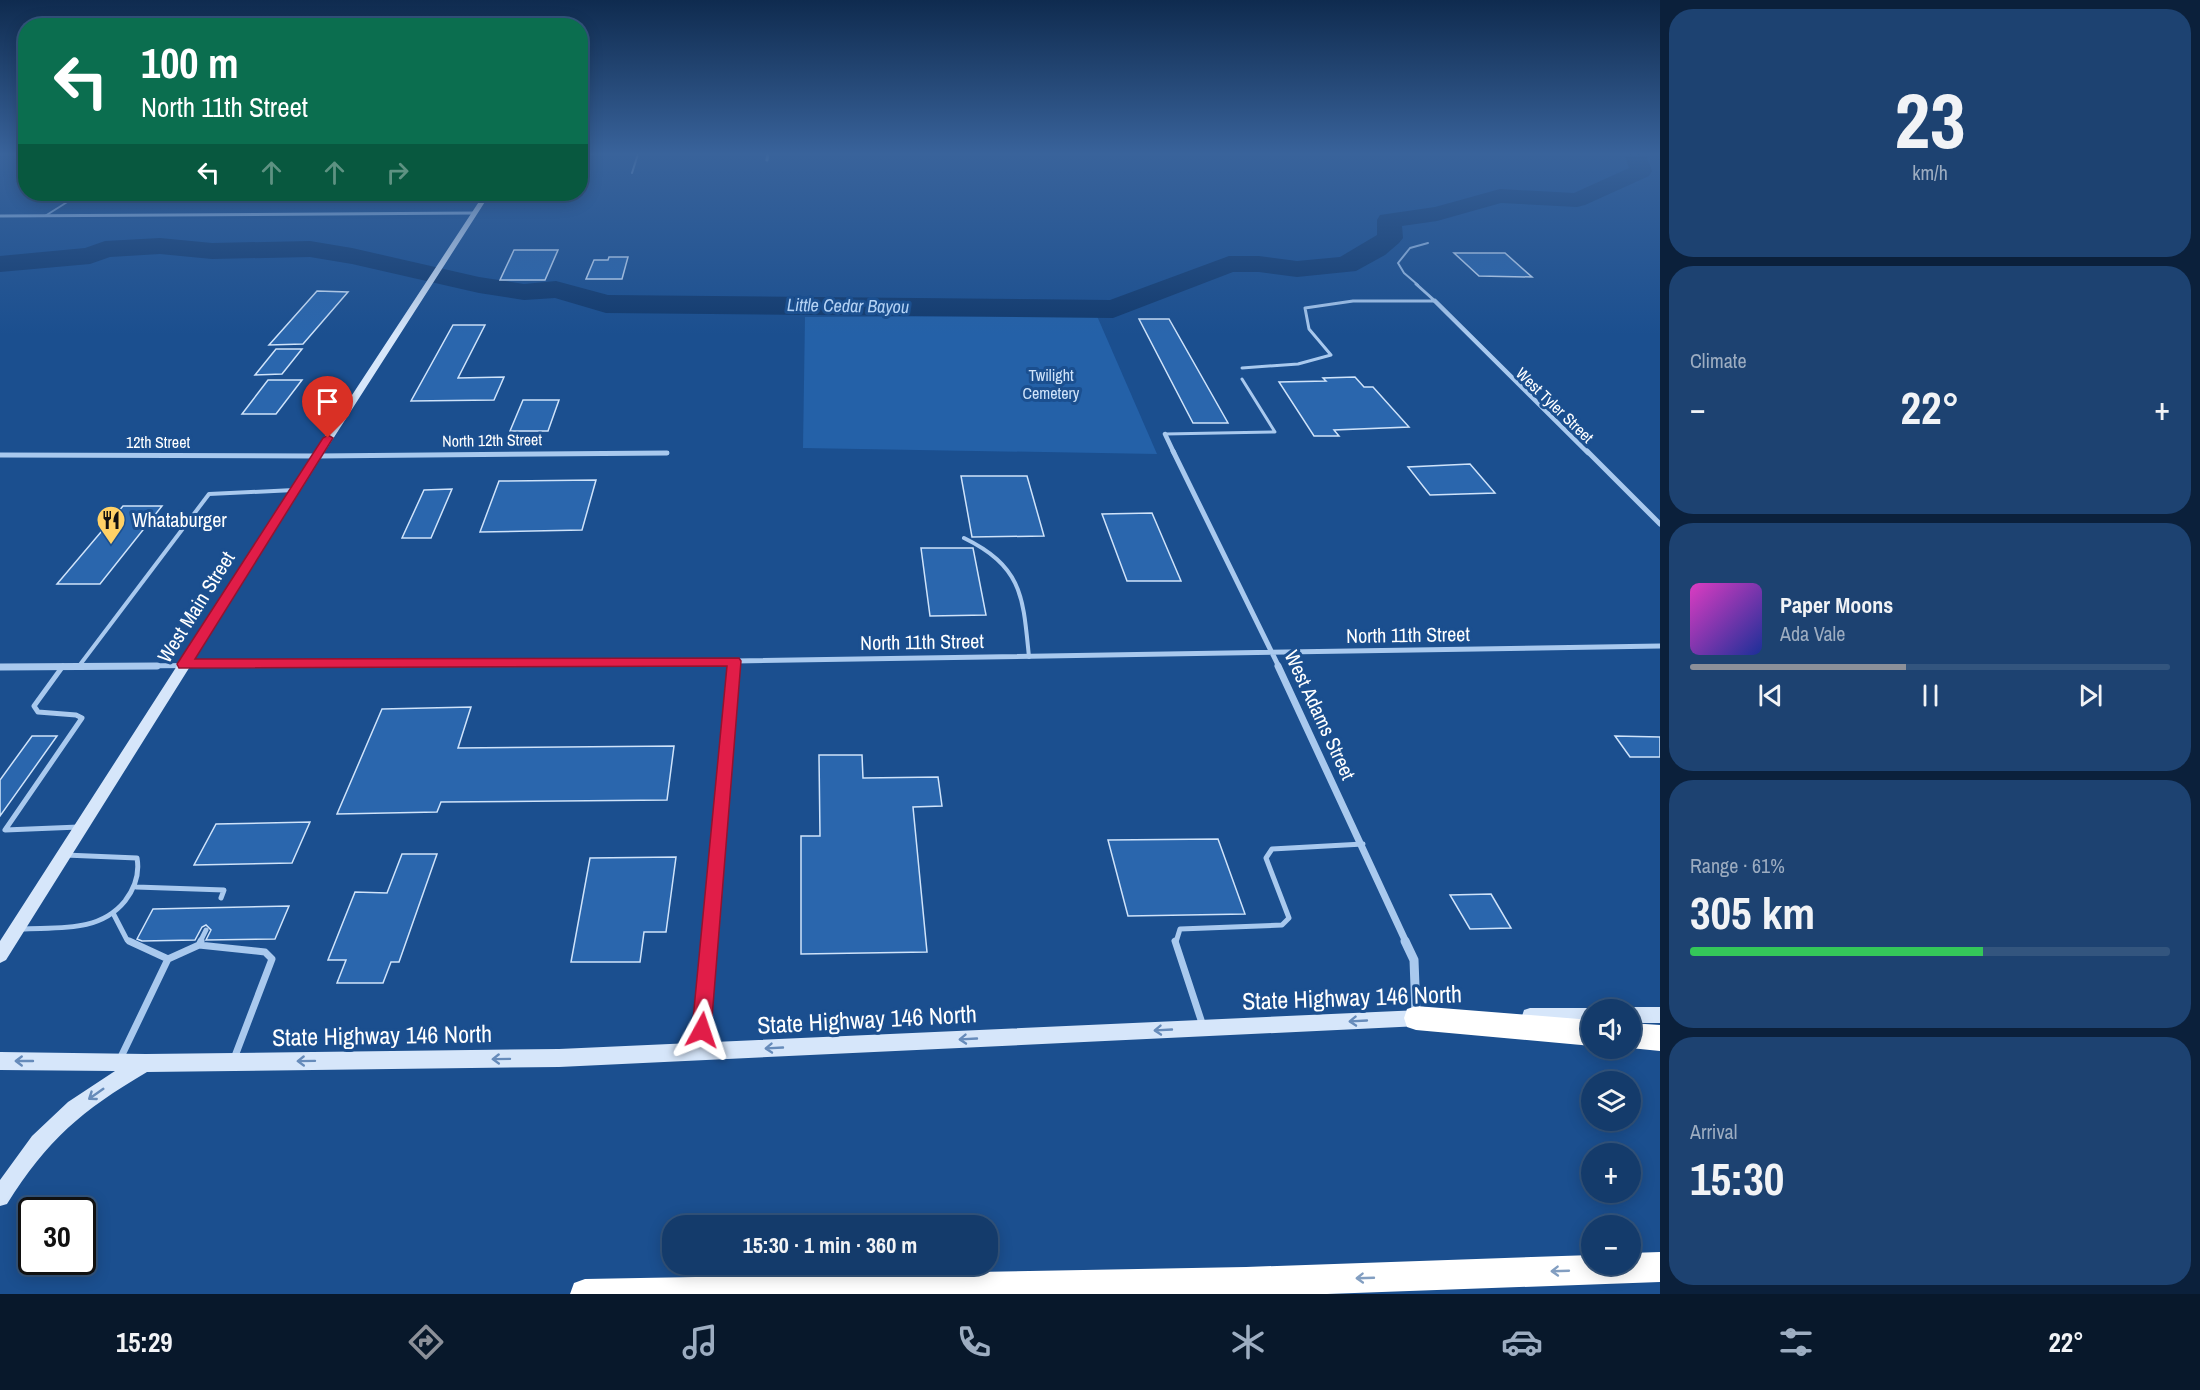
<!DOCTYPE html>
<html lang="en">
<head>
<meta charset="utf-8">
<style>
	:root { --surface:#143b6b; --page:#1d4271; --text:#f1f3f6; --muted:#9dadc1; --line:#33557e; --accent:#8c9099 }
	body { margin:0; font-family:"Archivo Narrow",sans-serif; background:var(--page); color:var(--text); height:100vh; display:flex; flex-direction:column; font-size:22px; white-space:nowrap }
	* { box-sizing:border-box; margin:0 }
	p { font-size:20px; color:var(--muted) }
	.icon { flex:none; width:33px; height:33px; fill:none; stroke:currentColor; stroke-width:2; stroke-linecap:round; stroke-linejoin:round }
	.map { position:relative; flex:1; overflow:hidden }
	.panel { display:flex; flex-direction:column; gap:9px; padding:9px; background:#0b203b; width:540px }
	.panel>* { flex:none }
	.hud { position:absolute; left:18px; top:18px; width:570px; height:183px; border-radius:24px; box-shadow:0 3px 15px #0003,0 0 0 2px var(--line); background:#0b6e4f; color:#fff; overflow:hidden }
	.controls { position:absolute; left:1581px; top:999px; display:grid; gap:12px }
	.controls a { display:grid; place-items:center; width:60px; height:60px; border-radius:50%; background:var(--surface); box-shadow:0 3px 15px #0003,0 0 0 2px var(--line); font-size:30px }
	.speed { position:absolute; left:18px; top:1197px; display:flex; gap:12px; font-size:30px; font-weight:700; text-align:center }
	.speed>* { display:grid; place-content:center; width:78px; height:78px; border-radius:50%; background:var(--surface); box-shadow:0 3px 15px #0003,0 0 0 2px var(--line); line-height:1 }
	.speed .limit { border:3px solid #111; border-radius:9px; background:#fff; color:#111 }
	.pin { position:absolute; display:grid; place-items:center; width:51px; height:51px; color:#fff; margin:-62px -26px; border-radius:50% 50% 50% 0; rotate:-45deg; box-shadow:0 0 6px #0007 }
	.pin .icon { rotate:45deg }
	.me { position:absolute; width:66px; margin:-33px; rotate:5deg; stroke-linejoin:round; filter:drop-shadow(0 0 4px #0008) }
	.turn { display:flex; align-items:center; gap:21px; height:126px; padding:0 24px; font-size:27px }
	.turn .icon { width:78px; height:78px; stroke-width:2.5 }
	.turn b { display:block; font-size:42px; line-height:51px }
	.lanes { display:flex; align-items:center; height:57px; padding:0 24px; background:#0003; justify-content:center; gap:30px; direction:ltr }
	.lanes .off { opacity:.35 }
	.big { font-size:45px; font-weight:800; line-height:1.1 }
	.panel .card { flex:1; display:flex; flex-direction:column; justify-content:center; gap:9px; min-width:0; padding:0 21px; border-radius:24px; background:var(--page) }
	.panel .dial { align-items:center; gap:0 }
	.dial b { font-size:78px; line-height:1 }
	.song { display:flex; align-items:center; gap:18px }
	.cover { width:72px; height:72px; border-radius:9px; background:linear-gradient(135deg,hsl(310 70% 55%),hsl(230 70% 35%)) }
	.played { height:6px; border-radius:3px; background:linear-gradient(90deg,var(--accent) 45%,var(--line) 45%) }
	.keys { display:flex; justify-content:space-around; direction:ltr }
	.heat { display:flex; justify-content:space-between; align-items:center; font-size:33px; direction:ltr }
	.charge { height:9px; border-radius:4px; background:linear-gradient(90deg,#34c759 61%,var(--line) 0) }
	.trip { position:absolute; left:662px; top:1215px; width:336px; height:60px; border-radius:24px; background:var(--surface); box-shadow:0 3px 15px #0003,0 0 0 2px var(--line); font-weight:800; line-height:60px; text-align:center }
	.menu { display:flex; height:96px; justify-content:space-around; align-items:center; background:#08182b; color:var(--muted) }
	.menu .icon { width:42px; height:42px }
	.menu .active { color:var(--accent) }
	.menu b { font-size:27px; color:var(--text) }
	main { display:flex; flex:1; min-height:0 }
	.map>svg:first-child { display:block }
	.green { fill:#2461a8 }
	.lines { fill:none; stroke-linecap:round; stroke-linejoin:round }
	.river { fill:#123a6d; fill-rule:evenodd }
	.building { fill:#2a66ad; stroke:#cfe3fa; stroke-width:1.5 }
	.service-far4 { stroke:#a9c9ee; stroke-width:2 }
	.service-far3 { stroke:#a9c9ee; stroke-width:3 }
	.service-far2 { stroke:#a9c9ee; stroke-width:4 }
	.service-far1 { stroke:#a9c9ee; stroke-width:5 }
	.service { stroke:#a9c9ee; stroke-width:7 }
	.minor-far4 { stroke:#a9c9ee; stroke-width:3 }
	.minor-far3 { stroke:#a9c9ee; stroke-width:4.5 }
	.minor-far2 { stroke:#a9c9ee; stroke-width:5 }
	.minor-far1 { stroke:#a9c9ee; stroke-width:7 }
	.minor { stroke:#a9c9ee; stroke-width:9 }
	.secondary { fill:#d6e6fa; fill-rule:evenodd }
	.motorway { fill:#fff; fill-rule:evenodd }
	.oneway { stroke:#668bba }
	.oneway2 { stroke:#829ec1 }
	.route { fill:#e11d48; stroke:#92132f; stroke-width:1.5 }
	.labels { text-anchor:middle; stroke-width:6; stroke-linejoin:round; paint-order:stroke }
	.far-park-label { font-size:16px; fill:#cfe3fa; stroke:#1b4f8f }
	.far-street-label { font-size:16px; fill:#fff; stroke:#1b4f8f }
	.far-water-label { font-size:18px; font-style:italic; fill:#b5d3f5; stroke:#1b4f8f }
	.poi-label { font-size:20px; fill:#fff; stroke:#1b4f8f; text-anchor:start }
	.street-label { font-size:20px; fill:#fff; stroke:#1b4f8f }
	.near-street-label { font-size:24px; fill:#fff; stroke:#1b4f8f }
</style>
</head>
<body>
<main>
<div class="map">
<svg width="1660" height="1294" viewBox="0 0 1660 1294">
	<rect width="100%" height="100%" fill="#1b4f8f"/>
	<path class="green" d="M 1097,316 L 1157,454 L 803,448 L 805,317 Z"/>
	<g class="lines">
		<path class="river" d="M 1624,154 L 1646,154 L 1652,171 L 1649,176 L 1585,205 L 1577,207 L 1501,203 L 1437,221 L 1402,226 L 1403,238 L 1399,243 L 1385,255 L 1356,271 L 1297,277 L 1259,272 L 1233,272 L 1113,318 L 606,313 L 555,298 L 524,300 L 479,293 L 352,264 L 310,257 L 212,259 L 160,254 L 110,257 L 90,264 L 0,272 L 0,256 L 85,248 L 105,241 L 160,238 L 212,243 L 310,241 L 352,248 L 479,277 L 524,284 L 556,281 L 608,295 L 1110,300 L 1229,256 L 1259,256 L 1297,261 L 1340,257 L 1377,235 L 1377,220 L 1380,215 L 1435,207 L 1500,189 L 1574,193 L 1629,168 Z"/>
	</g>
	<path class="building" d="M 514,250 L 558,250 L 545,280 L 500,280 Z
		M 1454,253 L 1505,253 L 1532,277 L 1479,276 Z
		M 609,257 L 628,257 L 622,279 L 586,279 L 594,260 L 608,260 Z
		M 317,291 L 348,292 L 303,344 L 269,345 Z
		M 1139,319 L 1169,319 L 1228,423 L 1193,423 Z
		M 453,325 L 485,325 L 458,378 L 504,377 L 494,400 L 411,401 Z
		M 276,349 L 302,349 L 282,374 L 255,375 Z
		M 1355,377 L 1364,387 L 1373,387 L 1409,427 L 1334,430 L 1339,436 L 1314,436 L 1279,382 L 1326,381 L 1323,378 Z
		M 268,380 L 302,380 L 276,414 L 242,414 Z
		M 523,400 L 559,400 L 548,431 L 510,431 Z
		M 1470,464 L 1495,493 L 1430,495 L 1408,467 Z
		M 961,476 L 1027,476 L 1044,536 L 972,537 Z
		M 596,480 L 582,530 L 480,532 L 499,481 Z
		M 452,489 L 431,538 L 402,538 L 424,490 Z
		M 123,506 L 162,506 L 100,584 L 57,584 Z
		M 1152,513 L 1181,581 L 1127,581 L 1102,514 Z
		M 921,548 L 973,548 L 986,615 L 930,616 Z
		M 471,707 L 458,748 L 674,746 L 667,800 L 441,802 L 437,812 L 337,814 L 382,709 Z
		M 32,736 L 57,736 L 0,816 L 0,780 Z
		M 1615,736 L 1660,737 L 1660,757 L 1630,757 Z
		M 819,755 L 862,755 L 863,778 L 938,777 L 942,806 L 913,807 L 927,952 L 801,954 L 801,836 L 820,836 Z
		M 310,822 L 292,863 L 194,865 L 216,824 Z
		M 1218,839 L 1245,914 L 1128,916 L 1108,840 Z
		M 402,854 L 437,854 L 399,962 L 391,962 L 383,983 L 337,983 L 346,960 L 328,960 L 355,892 L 387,893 Z
		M 676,857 L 666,932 L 644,932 L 640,962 L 571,962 L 590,858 Z
		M 1491,894 L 1511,928 L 1470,929 L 1450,895 Z
		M 289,906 L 275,939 L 206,940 L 211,930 L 206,925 L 202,927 L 195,940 L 142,941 L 137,939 L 153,909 Z"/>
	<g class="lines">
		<path class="service-far4" d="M 580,156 L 593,154
			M 632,173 L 638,154
			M 45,216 L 80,194
			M 1418,285 L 1404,273 L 1398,263 L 1410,248 L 1428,243"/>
		<path class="service-far3" d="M 1416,284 L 1435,301
			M 1242,368 L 1298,364 L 1331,355 L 1309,329 L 1305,308 L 1353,301 L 1435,301
			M 1165,434 L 1275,432 L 1242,379"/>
		<path class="service-far2" d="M 964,538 C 1023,567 1023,597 1029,657
			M 79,666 L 209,494 L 294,490"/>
		<path class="service-far1" d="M 63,666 L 34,706 L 38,712 L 76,715 L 82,718 L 5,830 L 79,827
			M 136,887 L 224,890 L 221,898
			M 113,913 L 127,940 L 132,942
			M 21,929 C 58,927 99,933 125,901 C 135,888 140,875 137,858 L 65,855
			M 200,942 L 206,930
			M 1176,942 L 1180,929 L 1282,925 L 1289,918 L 1266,858 L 1272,849 L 1363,844"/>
		<path class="service" d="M 129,941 L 168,959
			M 1175,941 L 1202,1023
			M 199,945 L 265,952 L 272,959 L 235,1056
			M 120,1059 L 168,959 L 199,945 L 201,941"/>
		<path class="minor-far4" d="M 767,160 L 768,154
			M 0,216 L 475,213"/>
		<path class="minor-far3" d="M 1435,301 L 1588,453
			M 1165,434 L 1174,453"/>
		<path class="minor-far2" d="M 1173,451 L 1279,667
			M 1587,451 L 1660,524
			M 0,455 L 317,456 L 667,453
			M 0,667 L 735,661 L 1660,646
			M 734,667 L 735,661"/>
		<path class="minor-far1" d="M 1278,666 L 1406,942
			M 0,667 L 157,666
			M 710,942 L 735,666"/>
		<path class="minor" d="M 1405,941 L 1414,960 L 1416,1013
			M 700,1051 L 710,941"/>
		<path class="secondary" d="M 484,194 L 490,194 L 322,456 L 6,960 L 0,963 L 0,941 L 312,456 Z
			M 1630,1007 L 1660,1007 L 1660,1023 L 1630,1023 L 1630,1010 L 1624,1010 Z
			M 1530,1008 L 1592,1008 L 1596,1010 L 1592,1010 L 1592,1024 L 1530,1024 L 1524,1022 L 1522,1016 L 1524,1010 Z
			M 1420,1010 L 1426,1012 L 1428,1018 L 1426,1024 L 1420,1026 L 559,1067 L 147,1072 C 81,1111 48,1139 7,1204 L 0,1206 L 0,1180 L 32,1136 L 68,1102 L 115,1071 L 0,1070 L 0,1052 L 146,1054 L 559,1049 Z"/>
		<path class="motorway" d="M 1416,1006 L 1592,1020 L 1592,1046 L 1416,1030 L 1407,1027 L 1404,1018 L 1407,1009 Z
			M 1630,1023 L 1660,1025 L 1660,1051 L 1630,1048 Z
			M 1660,1252 L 1660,1282 L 1327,1294 L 570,1294 L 574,1283 L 585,1279 L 1246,1267 L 1592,1255 L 1592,1264 L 1630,1264 L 1630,1253 Z"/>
	</g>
	<defs><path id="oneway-shaft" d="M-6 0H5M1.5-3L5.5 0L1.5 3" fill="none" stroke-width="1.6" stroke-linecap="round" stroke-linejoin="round" transform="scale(1.5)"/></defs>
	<g class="oneway">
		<use href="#oneway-shaft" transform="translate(1358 1021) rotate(177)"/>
		<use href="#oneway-shaft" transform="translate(1163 1030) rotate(177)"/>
		<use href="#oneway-shaft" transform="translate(968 1039) rotate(177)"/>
		<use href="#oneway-shaft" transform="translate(774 1048) rotate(177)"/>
		<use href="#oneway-shaft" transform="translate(501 1059) rotate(179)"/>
		<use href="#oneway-shaft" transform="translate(24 1061) rotate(-180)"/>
		<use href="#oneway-shaft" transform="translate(306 1061) rotate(179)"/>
		<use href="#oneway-shaft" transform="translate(96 1094) rotate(145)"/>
	</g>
	<g class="oneway2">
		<use href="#oneway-shaft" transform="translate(1560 1271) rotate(178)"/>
		<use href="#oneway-shaft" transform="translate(1365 1278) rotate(178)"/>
	</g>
	<linearGradient id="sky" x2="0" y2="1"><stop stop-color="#0f2b4f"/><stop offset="0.46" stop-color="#39639b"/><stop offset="1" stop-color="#39639b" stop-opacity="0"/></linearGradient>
	<rect width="1660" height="335" fill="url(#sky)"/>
	<path class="route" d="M 328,435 L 333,438 L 195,659 L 739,658 L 741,661 L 711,1030 L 708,1037 L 702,1039 L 695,1037 L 692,1030 L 727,666 L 179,668 L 177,664 L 179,661 L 323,438 Z"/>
	<defs>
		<g id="restaurant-pin" transform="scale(1.5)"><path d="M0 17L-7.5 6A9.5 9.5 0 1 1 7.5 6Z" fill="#ffd166" stroke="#1b4f8f"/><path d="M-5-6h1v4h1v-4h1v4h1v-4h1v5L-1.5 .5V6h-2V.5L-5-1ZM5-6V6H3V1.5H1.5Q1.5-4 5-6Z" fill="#111"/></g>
	</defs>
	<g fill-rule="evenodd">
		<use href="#restaurant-pin" x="111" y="520"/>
	</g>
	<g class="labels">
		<g class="far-park-label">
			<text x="1051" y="381">Twilight<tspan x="1051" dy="18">Cemetery</tspan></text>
		</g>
		<g class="far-street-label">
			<text transform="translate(1555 405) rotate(44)" y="6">West Tyler Street</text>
			<text transform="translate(492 440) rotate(-1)" y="6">North 12th Street</text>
			<text x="158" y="448">12th Street</text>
		</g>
		<g class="far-water-label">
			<text transform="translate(848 306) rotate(1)" y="6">Little Cedar Bayou</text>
		</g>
		<g class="poi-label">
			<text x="132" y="527">Whataburger</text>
		</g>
		<g class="street-label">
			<text transform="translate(196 607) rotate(-58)" y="7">West Main Street</text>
			<text transform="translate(1408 635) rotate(-1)" y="7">North 11th Street</text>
			<text transform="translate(922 642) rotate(-1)" y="7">North 11th Street</text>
			<text transform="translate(1320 715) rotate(65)" y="7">West Adams Street</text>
		</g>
		<g class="near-street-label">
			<text transform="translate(1352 998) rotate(-2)" y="8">State Highway 146 North</text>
			<text transform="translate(867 1020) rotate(-3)" y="8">State Highway 146 North</text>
			<text transform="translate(382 1036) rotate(-1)" y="8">State Highway 146 North</text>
		</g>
	</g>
</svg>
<div class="controls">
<a><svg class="icon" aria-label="sound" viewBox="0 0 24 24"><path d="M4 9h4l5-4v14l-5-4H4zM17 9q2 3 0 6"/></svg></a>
<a><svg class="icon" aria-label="layers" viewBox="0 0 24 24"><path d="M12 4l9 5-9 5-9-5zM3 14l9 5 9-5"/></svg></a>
<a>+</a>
<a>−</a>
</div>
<div class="speed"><div class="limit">30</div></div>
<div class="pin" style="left:328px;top:438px;background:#d93025"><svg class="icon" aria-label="arrive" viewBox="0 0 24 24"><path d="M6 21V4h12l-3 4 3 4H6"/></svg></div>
<svg class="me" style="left:702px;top:1030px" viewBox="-20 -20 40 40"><path d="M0-17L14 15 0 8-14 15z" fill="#e11d48" stroke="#fff" stroke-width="4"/></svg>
<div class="trip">15:30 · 1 min · 360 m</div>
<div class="hud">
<div class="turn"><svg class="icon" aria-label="left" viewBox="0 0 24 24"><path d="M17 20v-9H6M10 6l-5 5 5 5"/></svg><div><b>100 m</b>North 11th Street</div></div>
<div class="lanes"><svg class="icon" aria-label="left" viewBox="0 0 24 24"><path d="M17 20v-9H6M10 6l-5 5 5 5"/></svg><svg class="icon off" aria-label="ahead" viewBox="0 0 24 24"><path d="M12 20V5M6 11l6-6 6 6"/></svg><svg class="icon off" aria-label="ahead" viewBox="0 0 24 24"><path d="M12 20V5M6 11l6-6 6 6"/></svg><svg class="icon off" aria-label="right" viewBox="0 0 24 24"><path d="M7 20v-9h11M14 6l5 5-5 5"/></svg></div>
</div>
</div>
<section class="panel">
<div class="card dial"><b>23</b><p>km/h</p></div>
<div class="card"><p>Climate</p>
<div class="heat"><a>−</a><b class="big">22°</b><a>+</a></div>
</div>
<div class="card">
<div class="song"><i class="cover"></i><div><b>Paper Moons</b><p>Ada Vale</p></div></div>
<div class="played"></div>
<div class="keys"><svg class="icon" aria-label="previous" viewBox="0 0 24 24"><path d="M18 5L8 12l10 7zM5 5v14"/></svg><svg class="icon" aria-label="pause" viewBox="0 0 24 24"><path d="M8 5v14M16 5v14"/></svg><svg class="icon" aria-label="next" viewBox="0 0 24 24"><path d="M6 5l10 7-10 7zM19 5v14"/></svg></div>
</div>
<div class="card"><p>Range · 61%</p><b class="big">305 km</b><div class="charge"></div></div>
<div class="card"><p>Arrival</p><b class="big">15:30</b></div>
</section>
</main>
<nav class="menu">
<b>15:29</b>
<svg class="icon active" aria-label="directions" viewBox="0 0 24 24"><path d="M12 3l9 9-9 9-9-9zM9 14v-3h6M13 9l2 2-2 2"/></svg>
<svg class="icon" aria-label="music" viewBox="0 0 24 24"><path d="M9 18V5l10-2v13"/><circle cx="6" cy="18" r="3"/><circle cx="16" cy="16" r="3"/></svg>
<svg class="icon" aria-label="phone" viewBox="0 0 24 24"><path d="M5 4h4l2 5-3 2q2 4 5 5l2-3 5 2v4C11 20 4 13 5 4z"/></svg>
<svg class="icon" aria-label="climate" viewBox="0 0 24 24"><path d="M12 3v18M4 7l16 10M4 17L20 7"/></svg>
<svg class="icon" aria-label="car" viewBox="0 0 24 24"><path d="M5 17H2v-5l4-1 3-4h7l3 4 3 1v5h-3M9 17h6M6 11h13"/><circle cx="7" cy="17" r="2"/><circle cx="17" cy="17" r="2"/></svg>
<svg class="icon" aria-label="filters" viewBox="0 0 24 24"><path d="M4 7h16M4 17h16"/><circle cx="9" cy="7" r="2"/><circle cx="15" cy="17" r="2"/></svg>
<b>22°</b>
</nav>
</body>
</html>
